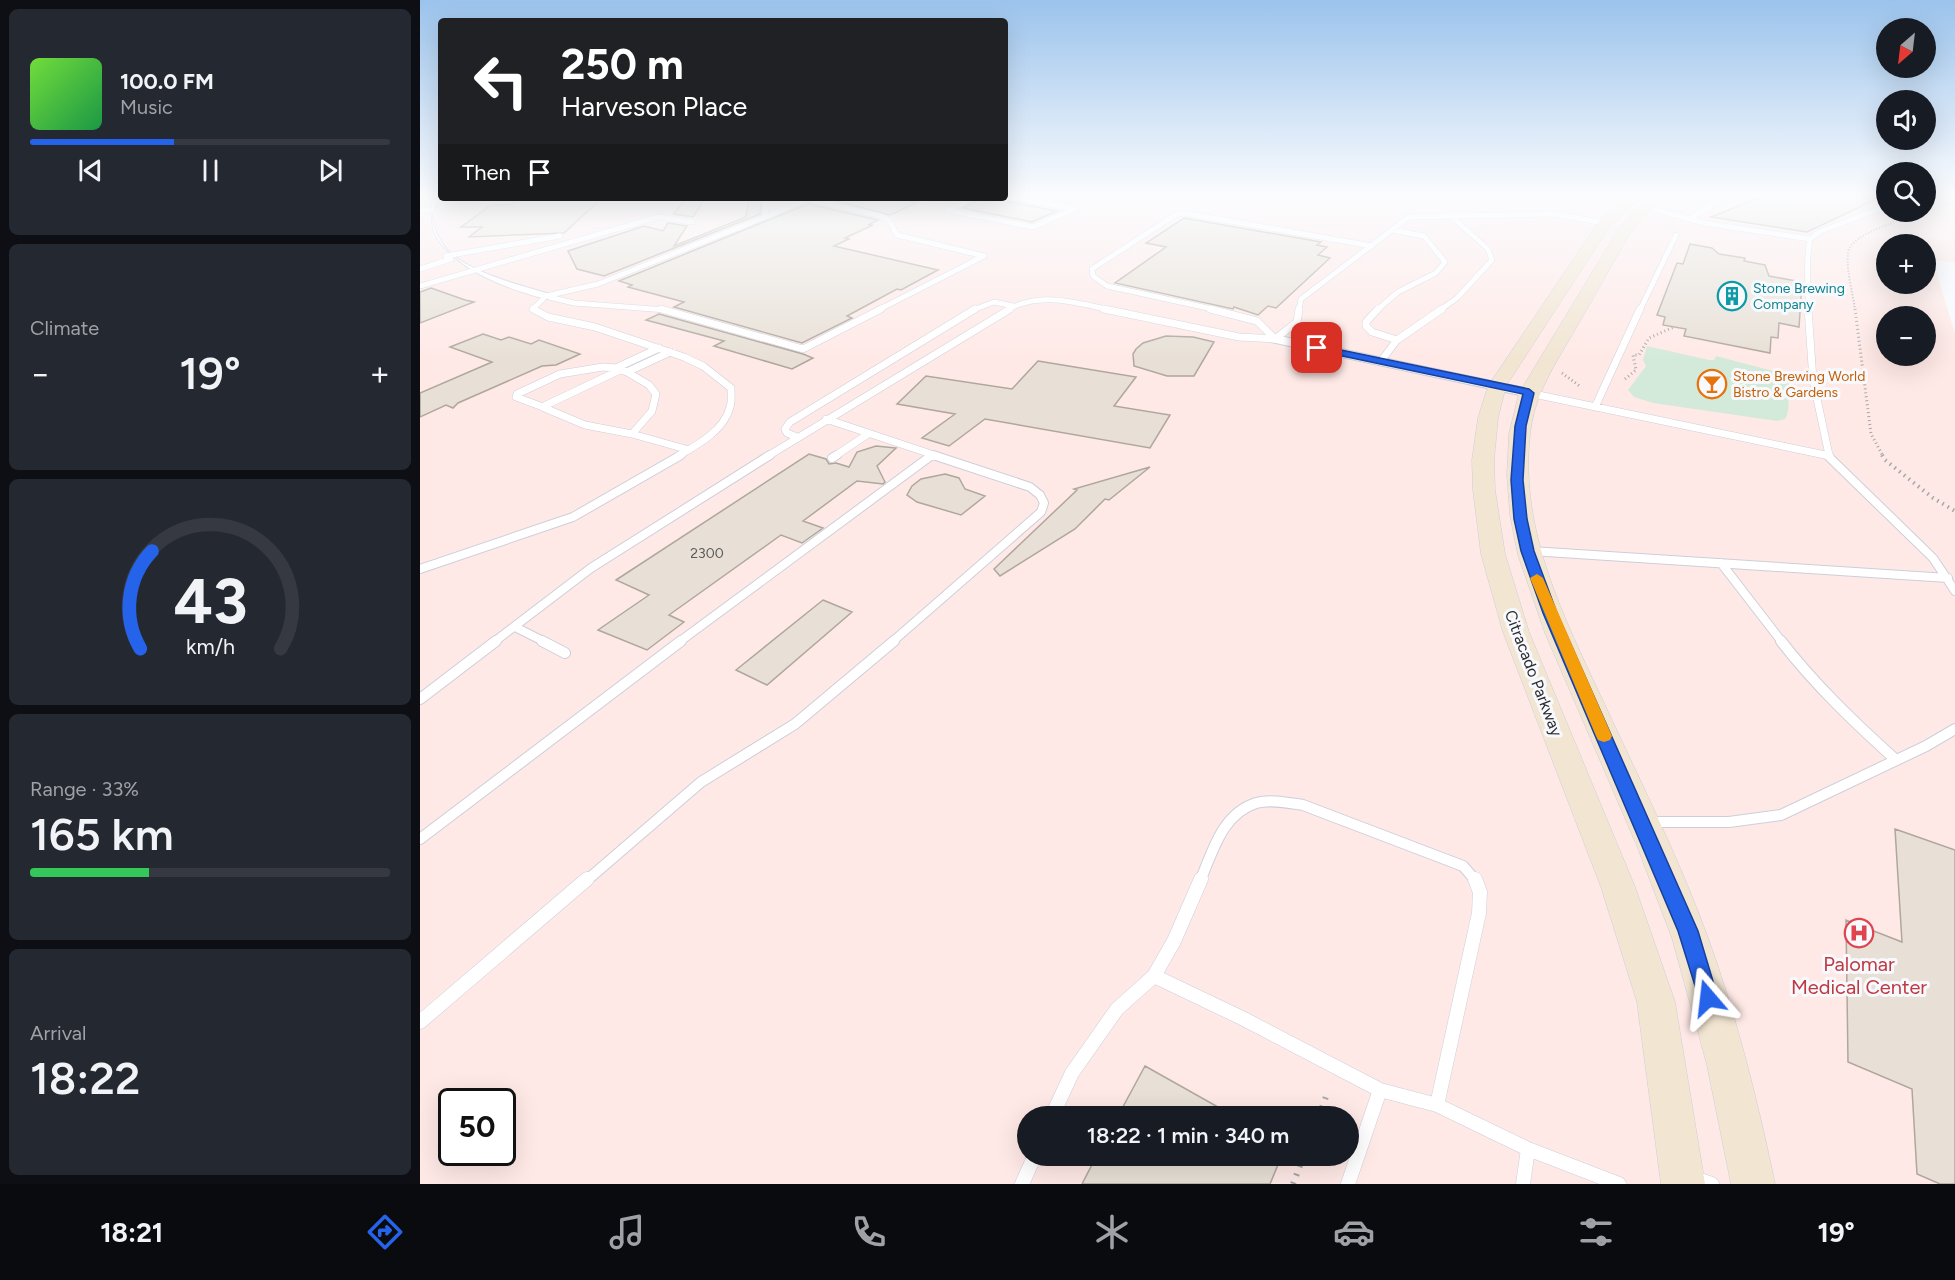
<!DOCTYPE html>
<html lang="en">
<head>
<meta charset="utf-8">
<style>
	:root { --surface:#171b24; --page:#242831; --text:#f1f3f6; --muted:#9ea1a6; --line:#363941; --accent:#2563eb }
	body { margin:0; font-family:Figtree,sans-serif; background:var(--page); color:var(--text); height:100vh; display:flex; flex-direction:column; font-size:22px; white-space:nowrap }
	* { box-sizing:border-box; margin:0 }
	p { font-size:20px; color:var(--muted) }
	.icon { flex:none; width:33px; height:33px; fill:none; stroke:currentColor; stroke-width:2; stroke-linecap:round; stroke-linejoin:round }
	.map { position:relative; flex:1; overflow:hidden }
	.panel { display:flex; flex-direction:column; gap:9px; padding:9px; background:#0d0f14; width:420px }
	.panel>* { flex:none }
	.banner { position:absolute; left:18px; top:18px; width:570px; height:183px; border-radius:6px; box-shadow:0 6px 24px #0002; background:#202124; color:#fff; overflow:hidden }
	.needle { width:39px; rotate:208deg }
	.tools { position:absolute; left:1456px; top:18px; display:grid; gap:12px }
	.tools a { display:grid; place-items:center; width:60px; height:60px; border-radius:50%; background:var(--surface); box-shadow:0 6px 24px #0002; font-size:30px }
	.speed { position:absolute; left:18px; top:1088px; display:flex; gap:12px; font-size:30px; font-weight:700; text-align:center }
	.speed>* { display:grid; place-content:center; width:78px; height:78px; border-radius:50%; background:var(--surface); box-shadow:0 6px 24px #0002; line-height:1 }
	.speed .limit { border:3px solid #111; border-radius:9px; background:#fff; color:#111 }
	.pin { position:absolute; display:grid; place-items:center; width:51px; height:51px; color:#fff; margin:-26px; border-radius:12px; box-shadow:0 3px 9px #0006 }
	.me { position:absolute; width:66px; margin:-33px; rotate:343deg; stroke-linejoin:round; filter:drop-shadow(0 0 4px #0008) }
	.turn { display:flex; align-items:center; gap:21px; height:126px; padding:0 24px; font-size:27px }
	.turn .icon { width:78px; height:78px; stroke-width:2.5 }
	.turn b { display:block; font-size:42px; line-height:51px }
	.then { display:flex; align-items:center; height:57px; padding:0 24px; background:#0003; gap:12px; font-size:22px }
	.big { font-size:45px; font-weight:600; line-height:1.1 }
	.panel .widget { flex:1; display:flex; flex-direction:column; justify-content:center; gap:9px; min-width:0; padding:0 21px; border-radius:9px; background:var(--page) }
	.panel .dial { align-items:center; gap:0 }
	.dial svg { height:156px; overflow:visible; fill:none; stroke:var(--line); stroke-width:7; stroke-linecap:round; text-anchor:middle }
	.dial text { fill:var(--text); stroke:none }
	.song { display:flex; align-items:center; gap:18px }
	.cover { width:72px; height:72px; border-radius:9px; background:linear-gradient(135deg,hsl(100 70% 55%),hsl(140 70% 35%)) }
	.played { height:6px; border-radius:3px; background:linear-gradient(90deg,var(--accent) 40%,var(--line) 40%) }
	.keys { display:flex; justify-content:space-around; direction:ltr }
	.heat { display:flex; justify-content:space-between; align-items:center; font-size:33px; direction:ltr }
	.charge { height:9px; border-radius:4px; background:linear-gradient(90deg,#34c759 33%,var(--line) 0) }
	.trip { position:absolute; left:597px; top:1106px; width:342px; height:60px; border-radius:30px; background:var(--surface); box-shadow:0 6px 24px #0002; font-weight:600; line-height:60px; text-align:center }
	.menu { display:flex; height:96px; justify-content:space-around; align-items:center; background:#090b0e; color:var(--muted) }
	.menu .icon { width:42px; height:42px }
	.menu .current { color:var(--accent) }
	.menu b { font-size:27px; color:var(--text) }
	main { display:flex; flex:1; min-height:0 }
	.map>svg:first-child { display:block }
	.industrial { fill:#ffe9e6; fill-rule:evenodd }
	.green { fill:#d3eada }
	.building { fill:#e8e0d6; stroke:#afa79e; stroke-width:1.5 }
	.lines { fill:none; stroke-linecap:round; stroke-linejoin:round }
	.service-far4-casing { stroke:#cccfdb; stroke-width:6 }
	.service-far3-casing { stroke:#cccfdb; stroke-width:8 }
	.service-far2-casing { stroke:#cccfdb; stroke-width:10 }
	.service-far1-casing { stroke:#cccfdb; stroke-width:12 }
	.service-casing { stroke:#cccfdb; stroke-width:15 }
	.minor-casing { stroke:#cccfdb; stroke-width:2 }
	.secondary-casing { stroke:#cccfdb; stroke-width:1 }
	.path-far3 { stroke:#a4a6aa; stroke-width:2; stroke-dasharray:1 2; stroke-linecap:butt }
	.path-far2 { stroke:#a4a6aa; stroke-width:3; stroke-dasharray:1 3; stroke-linecap:butt }
	.path-far1 { stroke:#a4a6aa; stroke-width:4; stroke-dasharray:1.5 4.5; stroke-linecap:butt }
	.path { stroke:#a4a6aa; stroke-width:6; stroke-dasharray:2 7; stroke-linecap:butt }
	.service-far4 { stroke:#fff; stroke-width:5 }
	.service-far3 { stroke:#fff; stroke-width:7 }
	.service-far2 { stroke:#fff; stroke-width:8 }
	.service-far1 { stroke:#fff; stroke-width:10 }
	.service { stroke:#fff; stroke-width:14 }
	.minor { fill:#fff; fill-rule:evenodd }
	.secondary { fill:#f2e5d2; fill-rule:evenodd }
	.route { fill:#2563eb; stroke:#184099; stroke-width:1.5 }
	.slow { fill:#f59e0b }
	.labels { text-anchor:middle; stroke-width:6; stroke-linejoin:round; paint-order:stroke }
	.far-culture-label { font-size:14px; fill:#0d838f; stroke:#f7f9fd; text-anchor:start }
	.far-food-label { font-size:14px; fill:#c56008; stroke:#f7f9fd; text-anchor:start }
	.number-label { font-size:14px; fill:#5a595a }
	.street-label { font-size:16px; fill:#2a2c30; stroke:#f7f9fd }
	.near-health-label { font-size:20px; fill:#be3a42; stroke:#f7f9fd }
</style>
</head>
<body>
<main>
<section class="panel">
<div class="widget">
<div class="song"><i class="cover"></i><div><b>100.0 FM</b><p>Music</p></div></div>
<div class="played"></div>
<div class="keys"><svg class="icon" aria-label="previous" viewBox="0 0 24 24"><path d="M18 5L8 12l10 7zM5 5v14"/></svg><svg class="icon" aria-label="pause" viewBox="0 0 24 24"><path d="M8 5v14M16 5v14"/></svg><svg class="icon" aria-label="next" viewBox="0 0 24 24"><path d="M6 5l10 7-10 7zM19 5v14"/></svg></div>
</div>
<div class="widget"><p>Climate</p>
<div class="heat"><a>−</a><b class="big">19°</b><a>+</a></div>
</div>
<div class="widget dial"><svg viewBox="0 0 100 80">
<path d="M14 69A42 42 0 1 1 86 69"/>
<path d="M14 69A42 42 0 0 1 20 19" stroke="#2563eb"/>
<text x="50" y="56" font-size="32" font-weight="700">43</text>
<text x="50" y="72" font-size="11">km/h</text>
</svg></div>
<div class="widget"><p>Range · 33%</p><b class="big">165 km</b><div class="charge"></div></div>
<div class="widget"><p>Arrival</p><b class="big">18:22</b></div>
</section>
<div class="map">
<svg width="1535" height="1184" viewBox="0 0 1535 1184">
	<rect width="100%" height="100%" fill="#f7f9fd"/>
	<path class="industrial" d="M 0,195 L 21,195 L 21,198 L 585,198 L 585,195 L 1467,195 L 1467,212 L 1506,212 L 1506,195 L 1535,195 L 1535,263 L 1513,260 L 1535,334 L 1535,1184 L 0,1184 ZM 1467,244 L 1506,244 L 1506,284 L 1467,284 ZM 1467,316 L 1506,316 L 1506,356 L 1467,356 ZM 32,1101 L 82,1101 L 82,1152 L 32,1152 ZM 608,1116 L 928,1116 L 928,1155 L 608,1155 Z"/>
	<path class="green" d="M 1227,346 L 1289,360 L 1294,360 L 1296,356 L 1369,375 L 1372,386 C 1365,396 1372,409 1365,419 L 1357,421 L 1233,403 L 1214,397 L 1208,390 L 1226,366 L 1223,360 Z"/>
	<path class="building" d="M 1346,195 L 1465,195 L 1387,232 L 1291,217 Z
		M 99,198 L 182,198 L 144,233 L 49,237 L 62,227 L 41,227 L 71,205 L 90,205 Z
		M 266,198 L 285,198 L 273,217 L 254,214 Z
		M 329,198 L 341,198 L 340,214 L 184,276 L 157,269 L 148,251 L 224,226 L 243,231 L 248,223 L 267,226 L 254,246 L 326,217 Z
		M 405,198 L 499,198 L 490,202 L 498,202 L 470,215 Z
		M 556,201 L 585,201 L 637,211 L 612,222 L 543,208 Z
		M 388,204 L 458,220 L 448,225 L 453,225 L 425,238 L 429,239 L 414,246 L 518,270 L 481,290 L 477,289 L 427,316 L 432,318 L 382,343 L 254,307 L 264,302 L 208,287 L 212,285 L 199,281 Z
		M 764,218 L 901,242 L 897,245 L 907,247 L 898,255 L 910,258 L 856,308 L 848,306 L 838,315 L 814,307 L 813,309 L 695,283 L 746,247 L 726,243 Z
		M 1270,244 L 1292,248 L 1299,254 L 1325,258 L 1324,261 L 1345,265 L 1349,276 L 1382,282 L 1379,327 L 1359,323 L 1358,338 L 1351,337 L 1350,353 L 1264,336 L 1266,329 L 1243,325 L 1245,317 L 1237,315 L 1257,263 L 1263,264 Z
		M 11,288 L 45,300 L 54,302 L 0,323 L 0,292 Z
		M 239,314 L 383,354 L 393,358 L 372,369 L 294,346 L 304,341 L 226,320 Z
		M 63,334 L 81,340 L 89,337 L 111,344 L 119,340 L 160,354 L 136,365 L 122,366 L 38,403 L 33,408 L 26,405 L 0,417 L 0,393 L 72,362 L 30,347 Z
		M 746,336 L 773,337 L 794,342 L 774,376 L 747,376 L 714,366 L 713,354 L 716,349 L 723,343 Z
		M 618,361 L 716,377 L 694,406 L 750,415 L 730,448 L 565,419 L 529,446 L 502,438 L 535,414 L 477,404 L 506,376 L 592,389 Z
		M 456,446 L 476,448 L 457,466 L 465,482 L 463,484 L 437,481 L 383,521 L 403,528 L 382,543 L 361,535 L 249,615 L 264,622 L 227,650 L 178,630 L 229,595 L 196,580 L 389,454 L 406,459 L 409,464 L 416,463 L 429,467 L 437,452 Z
		M 730,467 L 689,500 L 685,499 L 655,529 L 580,576 L 574,569 L 657,490 L 654,489 Z
		M 525,474 L 539,478 L 545,489 L 565,496 L 541,515 L 497,502 L 487,495 L 492,486 L 501,479 Z
		M 403,600 L 432,612 L 347,685 L 316,670 Z
		M 1475,829 L 1535,850 L 1535,1184 L 1520,1184 L 1497,1174 L 1492,1089 L 1428,1062 L 1426,920 L 1482,942 Z
		M 725,1066 L 814,1116 L 698,1116 Z
		M 677,1155 L 862,1155 L 850,1184 L 662,1184 Z"/>
	<g class="lines">
		<g class="service-far4-casing">
			<path id="service-far4" d="M 652,195 L 680,199 L 690,195
				M 553,198 L 527,210 L 613,227 L 654,209 L 585,196
				M 388,199 L 461,216 L 469,220 L 477,235 L 564,256 L 458,310
				M 15,201 L 84,198
				M 503,202 L 511,198
				M 1227,207 L 1284,223 L 1390,239 L 1401,231 L 1467,206
				M 0,211 L 10,210
				M 345,217 L 388,199 L 384,199
				M 1269,219 L 1309,195
				M 26,256 L 140,236
				M 0,269 L 31,259
				M 0,286 L 238,217 L 272,222
				M 129,297 L 154,303 L 246,310
				M 115,310 L 113,309 L 126,296 L 178,284 L 345,217 L 346,198
				M 553,310 L 574,302 L 593,306
				M 587,310 C 620,291 656,303 691,310
				M 797,310 L 687,286 L 673,276 L 672,269 L 755,215 L 764,213 L 952,246
				M 879,310 L 881,299 L 989,217 L 1133,214 L 1185,223
				M 957,310 L 978,292 L 1016,273 L 1025,262 L 1004,236 L 972,230
				M 1020,310 L 1037,298 L 1072,260 L 1068,249 L 1030,215
				M 1220,310 L 1256,235
				M 1388,310 C 1389,286 1385,262 1390,239"/>
		</g>
		<g class="service-far3-casing">
			<path id="service-far3" d="M 113,309 L 128,317 L 175,327 L 264,357 L 283,366 L 311,388 C 311,394 312,402 310,407 C 304,431 277,445 258,456
				M 241,309 L 383,349 L 461,309
				M 684,309 L 819,337 L 855,339 L 877,322 L 879,309
				M 790,309 L 837,321 L 855,339
				M 958,309 L 946,322 L 946,326 L 952,332 L 977,340
				M 1388,309 L 1393,380 L 1409,455
				M 250,352 L 207,372 L 229,385 L 236,394 L 232,411 L 212,434 L 269,450
				M 961,361 L 977,340 L 1022,309
				M 207,372 L 200,370 L 122,407 L 165,425 L 212,434
				M 1109,393 L 1410,456
				M 123,407 L 96,397 L 97,394 L 140,374 L 183,367 L 196,368 L 239,348
				M 1175,407 L 1220,309
				M 406,419 L 517,456
				M 377,437 L 367,433 L 365,429 L 370,422 L 555,309
				M 348,456 L 590,309
				M 415,456 L 448,434"/>
		</g>
		<g class="service-far2-casing">
			<path id="service-far2" d="M 1407,455 L 1513,558 L 1535,591
				M 412,458 L 417,455
				M 1111,551 L 1528,578
				M 1301,563 L 1362,642
				M 0,569 L 153,517 L 261,455
				M 95,627 L 125,642
				M 74,642 L 171,568 L 350,455
				M 259,642 L 512,455
				M 472,642 L 621,512 L 624,503 L 620,495 L 610,487 L 513,455"/>
		</g>
		<g class="service-far1-casing">
			<path id="service-far1" d="M 122,641 L 145,653
				M 1361,641 C 1395,685 1435,723 1476,760
				M 0,699 L 76,641
				M 1228,822 L 1309,822 L 1361,815 L 1506,746 L 1535,729
				M 0,839 L 261,641
				M 166,881 L 281,782 L 375,724 L 474,641
				M 780,881 C 793,851 802,814 836,803 C 850,799 869,803 883,805 L 1043,866 L 1056,881"/>
		</g>
		<g class="service-casing">
			<path id="service" d="M 781,879 L 754,941 L 734,976 L 822,1018 L 960,1090 L 928,1184
				M 1055,879 L 1060,892 L 1059,913 L 1017,1105 L 1108,1149 L 1199,1184
				M 0,1022 L 167,879
				M 960,1090 L 1017,1105
				M 632,1116 L 652,1073 L 697,1009 L 734,976
				M 1275,1178 L 1292,1184
				M 602,1184 L 615,1155
				M 1103,1184 L 1108,1149"/>
		</g>
		<g class="minor-casing">
			<path id="minor" d="M 13,195 L 21,195 C 19,202 12,209 12,217 C 10,265 94,283 130,294 L 130,298 L 122,298 C 79,286 0,260 13,195 Z
				M 855,335 L 1109,389 L 1116,393 L 1109,397 L 851,342 L 849,339 L 851,336 Z"/>
		</g>
		<g class="secondary-casing">
			<path id="secondary" d="M 1210,195 L 1224,195 L 1190,226 L 1086,386 L 1078,418 L 1074,460 L 1075,490 L 1085,554 L 1109,632 L 1215,887 L 1255,1002 L 1285,1184 L 1241,1184 L 1217,1002 L 1181,887 L 1083,632 L 1061,554 L 1053,490 L 1052,460 L 1058,418 L 1068,386 L 1180,220 Z
				M 1236,195 L 1251,195 L 1224,217 L 1209,235 C 1191,266 1174,297 1156,328 C 1136,363 1114,394 1110,435 C 1099,530 1145,620 1184,703 C 1214,768 1246,832 1273,899 C 1310,990 1335,1088 1355,1184 L 1311,1184 L 1287,1065 L 1252,938 L 1217,846 L 1125,633 L 1098,555 L 1090,515 L 1087,475 L 1089,434 L 1099,393 L 1198,230 L 1214,211 Z"/>
		</g>
		<path class="path-far3" d="M 1506,211 L 1535,203
			M 1435,310 C 1433,293 1426,271 1428,253 C 1431,232 1487,219 1505,212"/>
		<path class="path-far2" d="M 1435,309 L 1451,434 L 1463,456
			M 1142,373 L 1161,387
			M 1205,379 L 1216,370 L 1213,355 L 1219,355 L 1229,338 L 1254,327"/>
		<path class="path-far1" d="M 1462,455 L 1465,460 L 1513,498 L 1535,511"/>
		<path class="path" d="M 899,1116 L 908,1091
			M 873,1184 L 884,1155"/>
		<use href="#service-far4" class="service-far4"/>
		<use href="#service-far3" class="service-far3"/>
		<use href="#service-far2" class="service-far2"/>
		<use href="#service-far1" class="service-far1"/>
		<use href="#service" class="service"/>
		<use href="#minor" class="minor"/>
		<use href="#secondary" class="secondary"/>
	</g>
	<linearGradient id="sky" x2="0" y2="1"><stop stop-color="#9bc3ec"/><stop offset="0.54" stop-color="#fbfcfe"/><stop offset="1" stop-color="#fbfcfe" stop-opacity="0"/></linearGradient>
	<rect width="1535" height="361" fill="url(#sky)"/>
	<path class="route" d="M 897,345 L 1109,389 L 1114,393 L 1106,426 L 1103,480 L 1107,519 L 1114,551 L 1137,613 L 1278,931 L 1298,998 L 1295,1005 L 1288,1008 L 1281,1005 L 1258,931 L 1123,613 L 1101,551 L 1094,519 L 1091,480 L 1095,426 L 1103,394 L 894,350 L 893,348 Z"/>
	<path class="slow" d="M 1117,574 L 1123,578 L 1192,736 L 1190,740 L 1184,742 L 1178,740 L 1176,736 L 1110,578 Z"/>
	<defs>
		<g id="building-ring" transform="scale(1.5)"><circle r="9.5" fill="#f7f9fd" stroke="#0f9aa8" stroke-width="1.5"/><path d="M-4-6H4V6H1V3H-1V6H-4ZM-2.5-4.3h1.7v1.8h-1.7ZM.8-4.3h1.7v1.8H.8ZM-2.5-1h1.7V.8h-1.7ZM.8-1h1.7V.8H.8Z" fill="#0f9aa8"/></g>
		<g id="bar-ring" transform="scale(1.5)"><circle r="9.5" fill="#f7f9fd" stroke="#e8710a" stroke-width="1.5"/><path d="M-6-5H6L.8 .8V4.5H3.5V6h-7V4.5H-.8V.8Z" fill="#e8710a"/></g>
		<g id="hospital-ring" transform="scale(1.5)"><circle r="9.5" fill="#f7f9fd" stroke="#e0444e" stroke-width="1.5"/><path d="M-5-5h3v3.5h4V-5h3V5h-3V1.5h-4V5h-3Z" fill="#e0444e"/></g>
	</defs>
	<g fill-rule="evenodd">
		<use href="#building-ring" x="1312" y="296"/>
		<use href="#bar-ring" x="1292" y="384"/>
		<use href="#hospital-ring" x="1439" y="933"/>
	</g>
	<g class="labels">
		<g class="far-culture-label">
			<text x="1333" y="293">Stone Brewing<tspan x="1333" dy="16">Company</tspan></text>
		</g>
		<g class="far-food-label">
			<text x="1313" y="381">Stone Brewing World<tspan x="1313" dy="16">Bistro &amp; Gardens</tspan></text>
		</g>
		<g class="number-label">
			<text x="287" y="558">2300</text>
		</g>
		<g class="street-label">
			<text transform="translate(1114 673) rotate(69)" y="6">Citracado Parkway</text>
		</g>
		<g class="near-health-label">
			<text x="1439" y="971">Palomar<tspan x="1439" dy="23">Medical Center</tspan></text>
		</g>
	</g>
</svg>
<div class="tools">
<a><svg class="needle" viewBox="-14 -14 28 28"><path d="M0-13l5 13h-10z" fill="#e53935"/><path d="M0 13l5-13h-10z" fill="#9ea1a6"/></svg></a>
<a><svg class="icon" aria-label="sound" viewBox="0 0 24 24"><path d="M4 9h4l5-4v14l-5-4H4zM17 9q2 3 0 6"/></svg></a>
<a><svg class="icon" aria-label="search" viewBox="0 0 24 24"><circle cx="10" cy="10" r="6"/><path d="M15 15l6 6"/></svg></a>
<a>+</a>
<a>−</a>
</div>
<div class="speed"><div class="limit">50</div></div>
<div class="pin" style="left:897px;top:348px;background:#d93025"><svg class="icon" aria-label="arrive" viewBox="0 0 24 24"><path d="M6 21V4h12l-3 4 3 4H6"/></svg></div>
<svg class="me" style="left:1288px;top:998px" viewBox="-20 -20 40 40"><path d="M0-17L14 15 0 8-14 15z" fill="#2563eb" stroke="#fff" stroke-width="4"/></svg>
<div class="trip">18:22 · 1 min · 340 m</div>
<div class="banner">
<div class="turn"><svg class="icon" aria-label="left" viewBox="0 0 24 24"><path d="M17 20v-9H6M10 6l-5 5 5 5"/></svg><div><b>250 m</b>Harveson Place</div></div>
<div class="then">Then<svg class="icon" aria-label="arrive" viewBox="0 0 24 24"><path d="M6 21V4h12l-3 4 3 4H6"/></svg></div>
</div>
</div>
</main>
<nav class="menu">
<b>18:21</b>
<svg class="icon current" aria-label="directions" viewBox="0 0 24 24"><path d="M12 3l9 9-9 9-9-9zM9 14v-3h6M13 9l2 2-2 2"/></svg>
<svg class="icon" aria-label="music" viewBox="0 0 24 24"><path d="M9 18V5l10-2v13"/><circle cx="6" cy="18" r="3"/><circle cx="16" cy="16" r="3"/></svg>
<svg class="icon" aria-label="phone" viewBox="0 0 24 24"><path d="M5 4h4l2 5-3 2q2 4 5 5l2-3 5 2v4C11 20 4 13 5 4z"/></svg>
<svg class="icon" aria-label="climate" viewBox="0 0 24 24"><path d="M12 3v18M4 7l16 10M4 17L20 7"/></svg>
<svg class="icon" aria-label="car" viewBox="0 0 24 24"><path d="M5 17H2v-5l4-1 3-4h7l3 4 3 1v5h-3M9 17h6M6 11h13"/><circle cx="7" cy="17" r="2"/><circle cx="17" cy="17" r="2"/></svg>
<svg class="icon" aria-label="filters" viewBox="0 0 24 24"><path d="M4 7h16M4 17h16"/><circle cx="9" cy="7" r="2"/><circle cx="15" cy="17" r="2"/></svg>
<b>19°</b>
</nav>
</body>
</html>
